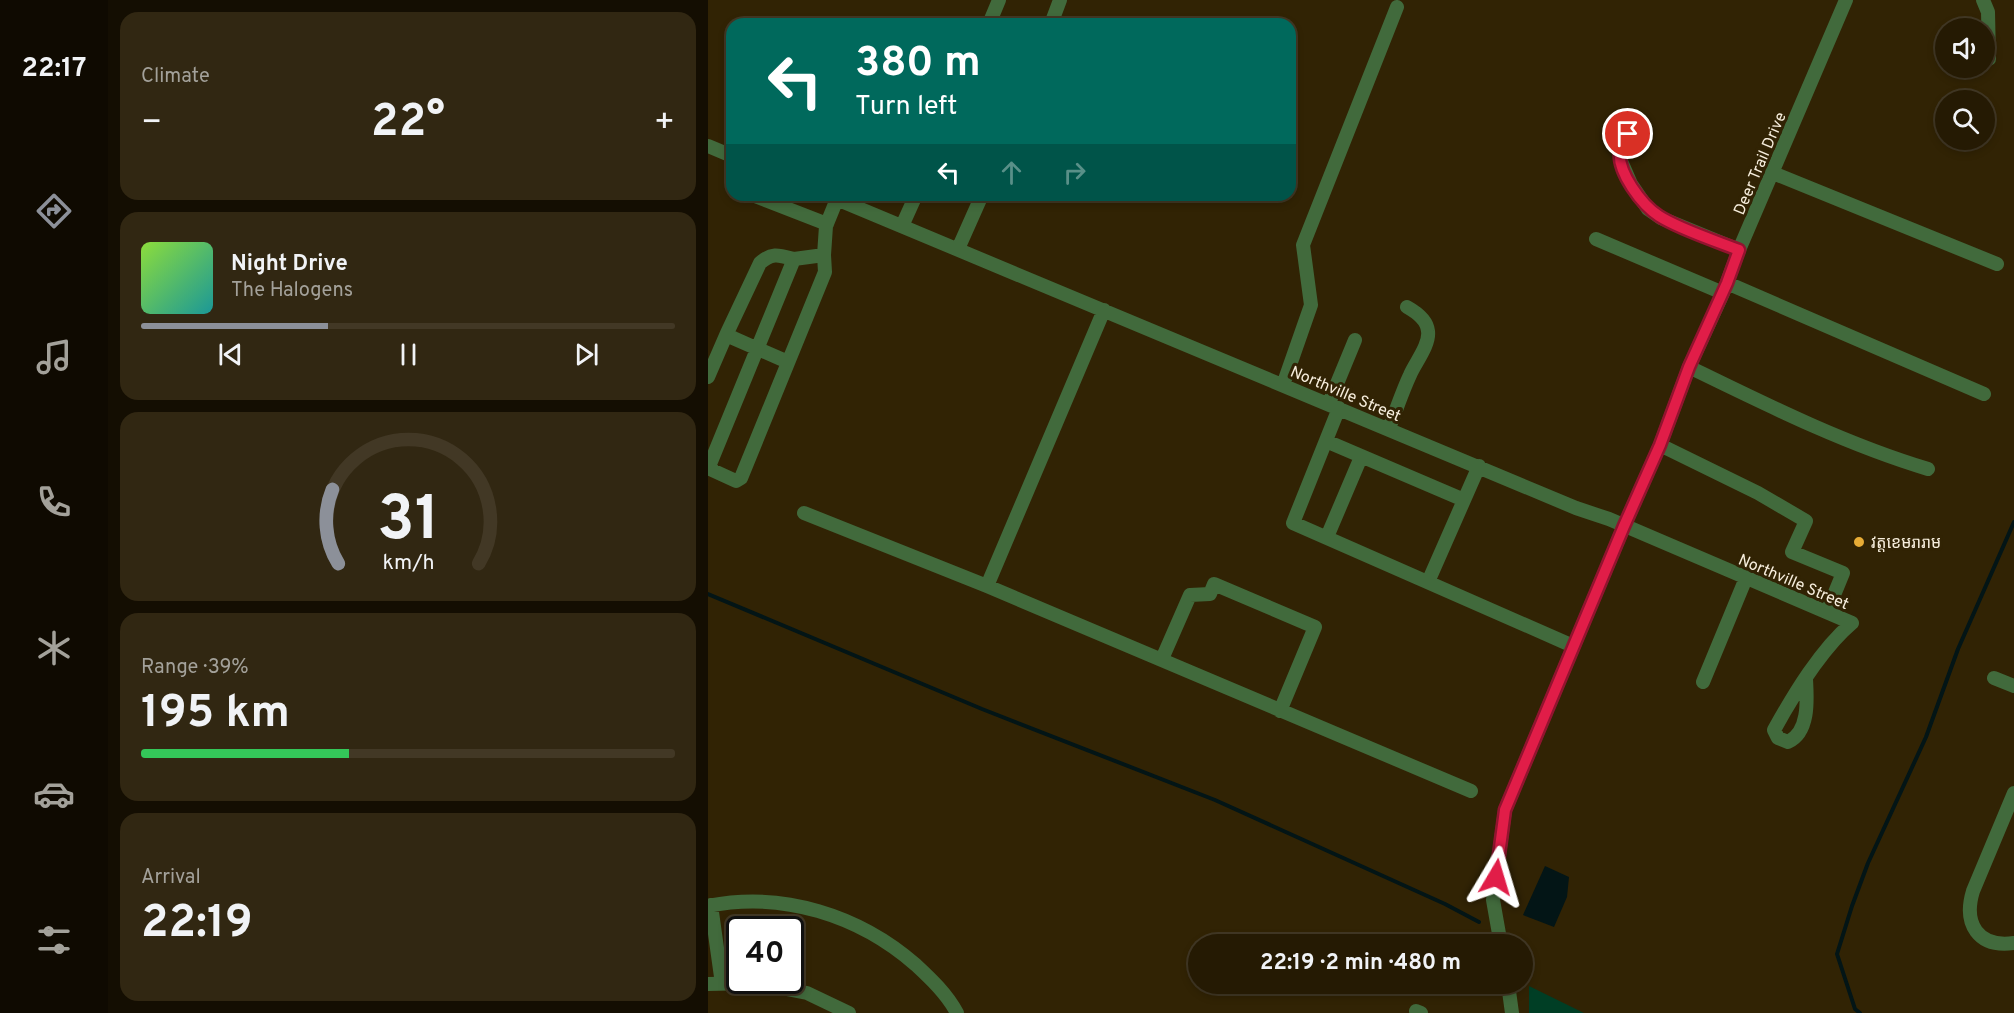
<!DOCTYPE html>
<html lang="en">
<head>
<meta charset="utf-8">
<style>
	:root { --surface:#251a03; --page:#312712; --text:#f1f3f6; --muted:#a3a19a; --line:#423825; --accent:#8c9099 }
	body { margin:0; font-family:Overpass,"Noto Sans Khmer",sans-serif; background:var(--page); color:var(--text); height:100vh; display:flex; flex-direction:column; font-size:22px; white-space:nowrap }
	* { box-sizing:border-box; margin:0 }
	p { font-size:20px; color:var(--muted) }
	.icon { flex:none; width:33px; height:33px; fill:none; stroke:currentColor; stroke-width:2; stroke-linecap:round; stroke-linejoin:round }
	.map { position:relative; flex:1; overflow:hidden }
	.details { display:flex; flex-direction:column; gap:12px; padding:12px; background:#140e02; width:600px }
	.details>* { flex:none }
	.banner { position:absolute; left:18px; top:18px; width:570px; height:183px; border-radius:18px; box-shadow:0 3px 9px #0003,0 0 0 2px var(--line); background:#00695c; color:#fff; overflow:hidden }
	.buttons { position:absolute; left:1227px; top:18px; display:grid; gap:12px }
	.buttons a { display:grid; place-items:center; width:60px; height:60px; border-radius:50%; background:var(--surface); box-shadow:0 3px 9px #0003,0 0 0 2px var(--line); font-size:30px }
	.speed { position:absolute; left:18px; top:916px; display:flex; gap:12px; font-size:30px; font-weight:700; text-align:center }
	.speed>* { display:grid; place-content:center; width:78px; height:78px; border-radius:50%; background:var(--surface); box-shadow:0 3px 9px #0003,0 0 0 2px var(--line); line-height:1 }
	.speed .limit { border:3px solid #111; border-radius:9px; background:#fff; color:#111 }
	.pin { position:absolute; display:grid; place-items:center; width:51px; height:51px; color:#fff; margin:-26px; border:3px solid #fff; border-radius:50%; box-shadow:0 2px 6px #0007 }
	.me { position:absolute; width:66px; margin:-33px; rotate:7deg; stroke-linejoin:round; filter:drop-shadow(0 0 4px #0008) }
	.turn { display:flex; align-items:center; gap:21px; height:126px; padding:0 30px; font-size:27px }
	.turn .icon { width:78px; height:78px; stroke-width:2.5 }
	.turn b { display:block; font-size:42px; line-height:51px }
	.lanes { display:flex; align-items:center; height:57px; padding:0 30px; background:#0003; justify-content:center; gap:30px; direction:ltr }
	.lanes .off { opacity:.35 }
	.big { font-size:45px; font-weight:700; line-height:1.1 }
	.details .card { flex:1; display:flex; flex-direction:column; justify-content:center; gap:9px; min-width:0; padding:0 21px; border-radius:18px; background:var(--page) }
	.details .dial { align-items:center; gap:0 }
	.dial svg { height:156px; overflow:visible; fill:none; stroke:var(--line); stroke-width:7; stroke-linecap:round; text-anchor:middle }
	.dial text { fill:var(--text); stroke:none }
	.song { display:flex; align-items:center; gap:18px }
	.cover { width:72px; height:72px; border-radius:9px; background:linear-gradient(135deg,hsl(90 70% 55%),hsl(180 70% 35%)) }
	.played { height:6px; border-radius:3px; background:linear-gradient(90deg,var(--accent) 35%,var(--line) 35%) }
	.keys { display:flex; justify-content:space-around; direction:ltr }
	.heat { display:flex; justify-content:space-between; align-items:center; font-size:33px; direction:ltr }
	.charge { height:9px; border-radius:4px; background:linear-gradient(90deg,#34c759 39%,var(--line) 0) }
	.trip { position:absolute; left:480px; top:934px; width:345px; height:60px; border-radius:30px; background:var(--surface); box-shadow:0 3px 9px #0003,0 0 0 2px var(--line); font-weight:700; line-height:60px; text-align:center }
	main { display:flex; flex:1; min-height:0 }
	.menu { display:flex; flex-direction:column; width:108px; justify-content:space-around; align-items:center; background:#0f0a01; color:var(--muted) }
	.menu .icon { width:42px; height:42px }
	.menu .on { color:var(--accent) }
	.menu b { font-size:27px; color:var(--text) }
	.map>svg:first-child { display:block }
	.green { fill:#003e25 }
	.water { fill:#031516 }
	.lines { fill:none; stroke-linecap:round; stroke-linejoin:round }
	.stream { stroke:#031516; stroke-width:4 }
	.minor { stroke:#416a3c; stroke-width:14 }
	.route-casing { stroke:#92132f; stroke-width:15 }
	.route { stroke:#e11d48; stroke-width:10 }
	.poi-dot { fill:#e7ac36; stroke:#312304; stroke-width:2 }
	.labels { text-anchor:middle; stroke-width:6; stroke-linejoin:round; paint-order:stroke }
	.street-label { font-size:16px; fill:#f7eedd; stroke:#312304 }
	.poi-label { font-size:16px; fill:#f7eedd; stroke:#312304; text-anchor:start }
</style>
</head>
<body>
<main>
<nav class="menu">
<b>22:17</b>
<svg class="icon on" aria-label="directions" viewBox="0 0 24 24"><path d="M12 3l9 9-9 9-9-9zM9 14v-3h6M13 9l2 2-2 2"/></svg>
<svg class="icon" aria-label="music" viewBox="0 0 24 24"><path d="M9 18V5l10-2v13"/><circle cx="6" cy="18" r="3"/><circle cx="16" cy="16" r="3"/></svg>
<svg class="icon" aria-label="phone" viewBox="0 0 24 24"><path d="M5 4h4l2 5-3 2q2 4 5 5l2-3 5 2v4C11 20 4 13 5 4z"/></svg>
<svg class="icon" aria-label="climate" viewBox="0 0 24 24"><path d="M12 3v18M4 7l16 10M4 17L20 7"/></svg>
<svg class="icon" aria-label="car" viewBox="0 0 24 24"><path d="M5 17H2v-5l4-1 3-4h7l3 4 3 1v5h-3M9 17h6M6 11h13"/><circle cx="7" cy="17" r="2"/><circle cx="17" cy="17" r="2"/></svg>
<svg class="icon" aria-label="filters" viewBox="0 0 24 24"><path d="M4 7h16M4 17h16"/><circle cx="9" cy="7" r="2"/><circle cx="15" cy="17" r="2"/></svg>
</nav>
<section class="details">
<div class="card"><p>Climate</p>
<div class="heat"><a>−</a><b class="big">22°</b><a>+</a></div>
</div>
<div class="card">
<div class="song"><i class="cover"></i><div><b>Night Drive</b><p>The Halogens</p></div></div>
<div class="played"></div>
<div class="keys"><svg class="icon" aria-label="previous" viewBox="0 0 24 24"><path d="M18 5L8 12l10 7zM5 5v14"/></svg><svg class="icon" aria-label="pause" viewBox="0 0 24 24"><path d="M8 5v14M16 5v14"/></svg><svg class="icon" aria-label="next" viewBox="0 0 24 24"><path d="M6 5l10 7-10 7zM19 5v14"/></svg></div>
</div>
<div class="card dial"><svg viewBox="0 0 100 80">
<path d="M14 69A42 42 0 1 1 86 69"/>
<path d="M14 69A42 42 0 0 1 11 31" stroke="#8c9099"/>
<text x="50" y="56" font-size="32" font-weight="700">31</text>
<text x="50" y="72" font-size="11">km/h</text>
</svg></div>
<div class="card"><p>Range · 39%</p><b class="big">195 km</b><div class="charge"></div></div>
<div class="card"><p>Arrival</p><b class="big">22:19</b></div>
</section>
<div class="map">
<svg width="1306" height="1013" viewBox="0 0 1306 1013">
	<rect width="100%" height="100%" fill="#312304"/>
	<path class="green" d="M 821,986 L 876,1013 L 821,1013 Z"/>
	<path class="water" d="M 837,866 L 861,877 L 859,897 L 846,927 L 815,915 Z"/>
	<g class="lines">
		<path class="stream" d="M 0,594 L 274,709 L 507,800 L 737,904 L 771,922
			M 1152,1013 L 1147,1009 L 1129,954 L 1144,906 L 1160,863 L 1218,737 L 1250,649 L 1306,522"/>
		<path class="minor" d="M 1275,0 L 1280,12 L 1281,59
			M 281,24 L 291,0
			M 343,24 L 352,0
			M 927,117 L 912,150 L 913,161 L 923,184 L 940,209 L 953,218 L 1031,250
			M 0,146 L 24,156
			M 1065,173 L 1289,264
			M 119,195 L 868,508 L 901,519 L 1144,623 C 1113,649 1086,694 1066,730 L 1070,738 L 1080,742 C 1102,732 1099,698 1098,679
			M 47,196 L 119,224
			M 194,226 L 208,195
			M 888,239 L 1015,293
			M 250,249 L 274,195
			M 116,255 L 86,259 L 2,464 L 4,470 L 28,481 L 33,478 L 117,272 L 116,255 L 118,226 L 129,199
			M 1019,283 L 1276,394
			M 80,362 L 25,338 L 19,333 L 52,263 C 64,252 71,255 86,259
			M 981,367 C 1059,405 1137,444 1220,469
			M 0,377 L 19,333
			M 575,385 L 603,305 L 595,245 L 689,7
			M 621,403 L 647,340
			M 631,408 L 585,523 L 865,646
			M 681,428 C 688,411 694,392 702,375 C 707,363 722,345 720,331 C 719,320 708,312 699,307
			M 618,441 L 756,500
			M 952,445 L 1050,493 L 1098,521 L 1084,552 L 1135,573 L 1119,612
			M 96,513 L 279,586 L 763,791
			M 619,537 L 653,457
			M 720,582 L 771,466
			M 279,586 L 396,310
			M 454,659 L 482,595 L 502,594 L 506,584 L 607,627 L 572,711
			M 1286,678 L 1306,686
			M 995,682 L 1038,578
			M 1306,793 L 1265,891 C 1255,924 1270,948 1306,943
			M 3,905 L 14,984
			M 0,906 C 74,891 151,915 208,965 C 223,979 239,994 249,1013
			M 793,945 L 785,900 L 797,810 L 916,526 L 952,445 L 981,367 L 1015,293 L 1031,250 L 1138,0
			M 0,984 L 48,983 L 99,993 L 141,1013
			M 800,984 L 804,1013
			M 708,1011 L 713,1013"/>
	</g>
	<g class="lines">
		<g class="route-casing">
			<path id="route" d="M 788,877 L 797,810 L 916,526 L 952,445 L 981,367 L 1019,283 L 1031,250 C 1008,241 971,229 951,216 C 934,205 909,172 912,151 C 913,145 917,139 920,134"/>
		</g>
		<use href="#route" class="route"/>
	</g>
	<circle class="poi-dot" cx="1151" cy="542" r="6"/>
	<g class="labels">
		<g class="street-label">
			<text transform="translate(1051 163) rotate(-67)" y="6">Deer Trail Drive</text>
			<text transform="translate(638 393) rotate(23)" y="6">Northville Street</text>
			<text transform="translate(1086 581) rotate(23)" y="6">Northville Street</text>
		</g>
		<g class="poi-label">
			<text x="1163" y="548">វត្តខេមរារាម</text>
		</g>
	</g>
</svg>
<div class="buttons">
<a><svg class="icon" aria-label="sound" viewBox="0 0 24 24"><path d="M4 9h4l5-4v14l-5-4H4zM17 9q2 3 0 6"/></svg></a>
<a><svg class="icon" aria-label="search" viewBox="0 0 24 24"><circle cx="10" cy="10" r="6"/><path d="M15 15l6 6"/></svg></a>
</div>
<div class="speed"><div class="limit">40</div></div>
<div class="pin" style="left:920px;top:134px;background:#d93025"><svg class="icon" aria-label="arrive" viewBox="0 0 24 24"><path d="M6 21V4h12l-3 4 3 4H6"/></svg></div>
<svg class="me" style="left:788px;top:877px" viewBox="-20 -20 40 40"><path d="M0-17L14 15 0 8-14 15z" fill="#e11d48" stroke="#fff" stroke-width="4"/></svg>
<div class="trip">22:19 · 2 min · 480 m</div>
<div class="banner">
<div class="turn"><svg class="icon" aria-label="left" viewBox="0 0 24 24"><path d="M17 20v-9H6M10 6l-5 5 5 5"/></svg><div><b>380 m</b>Turn left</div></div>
<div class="lanes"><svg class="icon" aria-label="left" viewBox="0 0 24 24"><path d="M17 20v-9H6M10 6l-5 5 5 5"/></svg><svg class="icon off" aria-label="ahead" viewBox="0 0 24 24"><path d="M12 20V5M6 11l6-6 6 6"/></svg><svg class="icon off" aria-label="right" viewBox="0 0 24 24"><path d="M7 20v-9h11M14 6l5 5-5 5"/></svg></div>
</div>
</div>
</main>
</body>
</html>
